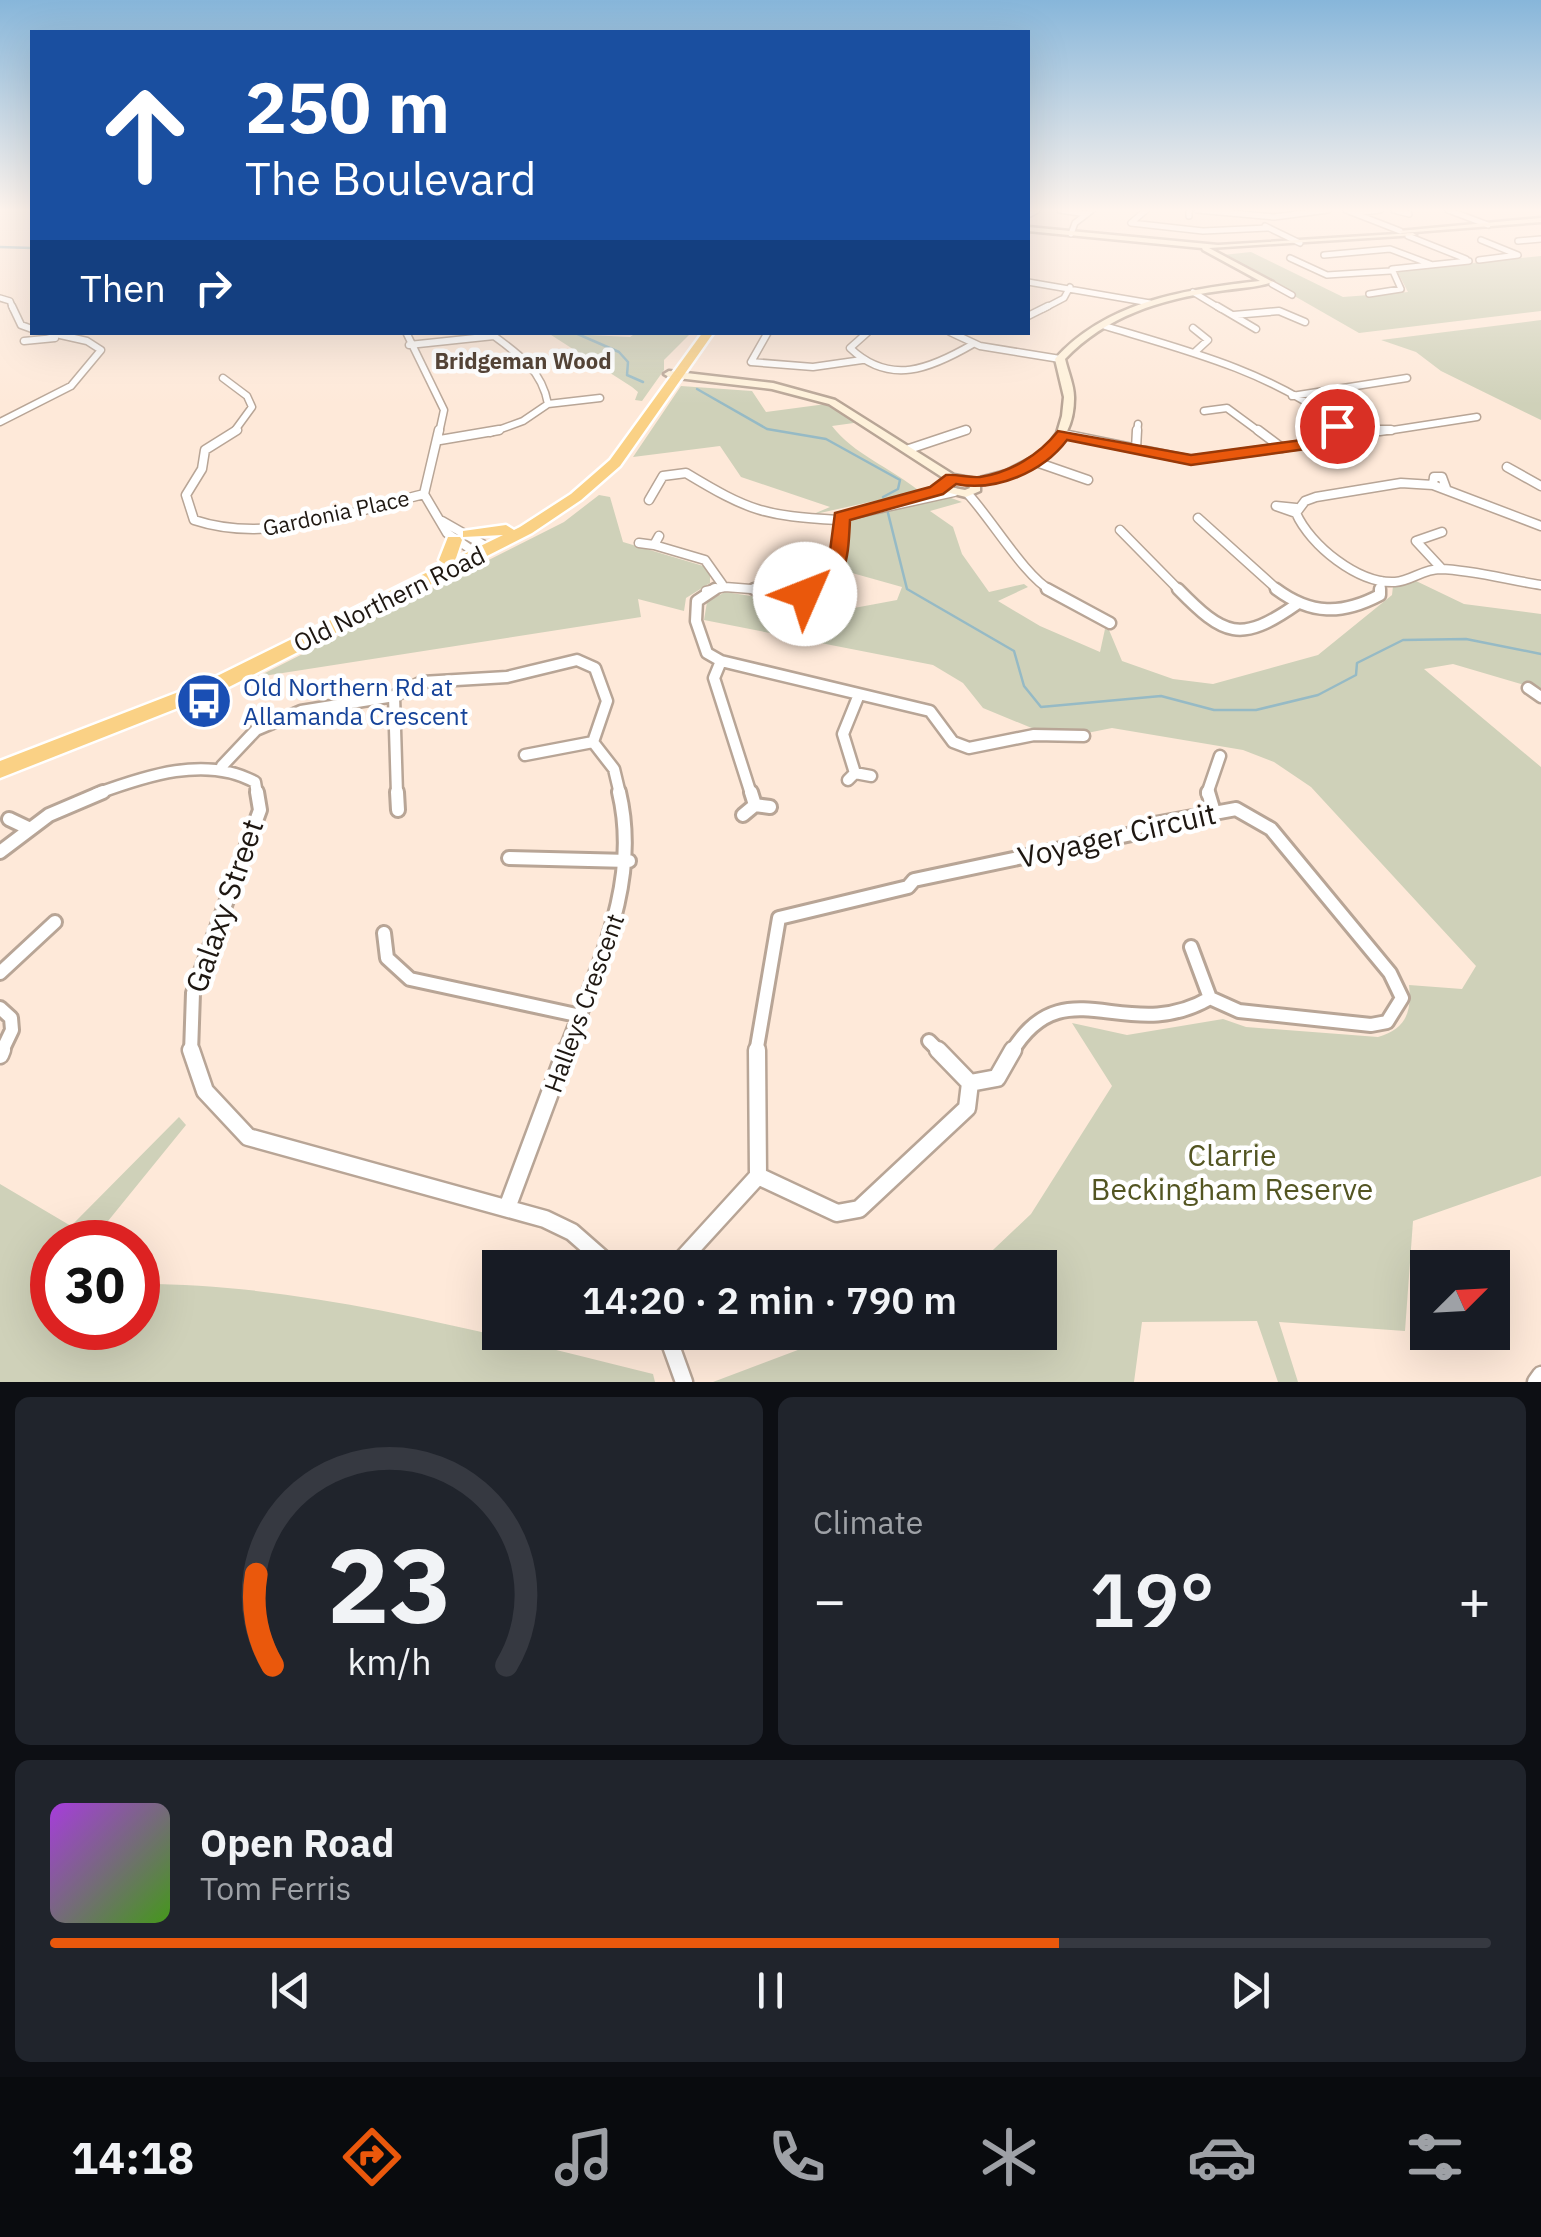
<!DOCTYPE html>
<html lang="en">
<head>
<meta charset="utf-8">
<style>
	:root { --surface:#171b24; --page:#20242c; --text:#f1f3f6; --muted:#9ea1a6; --line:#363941; --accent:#ea580c }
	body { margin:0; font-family:"IBM Plex Sans",sans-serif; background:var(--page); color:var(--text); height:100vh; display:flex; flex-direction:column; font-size:38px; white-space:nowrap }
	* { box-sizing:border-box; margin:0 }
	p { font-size:32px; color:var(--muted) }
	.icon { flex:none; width:55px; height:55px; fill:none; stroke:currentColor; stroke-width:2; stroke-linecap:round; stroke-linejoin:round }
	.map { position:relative; height:1382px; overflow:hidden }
	.details { display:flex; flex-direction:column; gap:15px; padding:15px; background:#0d0f14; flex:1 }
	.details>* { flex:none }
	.hud { position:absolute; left:30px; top:30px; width:1000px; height:305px; border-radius:0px; box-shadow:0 10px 40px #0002; background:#1a4fa0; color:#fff; overflow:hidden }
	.needle { width:65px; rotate:66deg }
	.buttons { position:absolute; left:1410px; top:1250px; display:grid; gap:20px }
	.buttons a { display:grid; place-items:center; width:100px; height:100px; border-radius:0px; background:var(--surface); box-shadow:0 10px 40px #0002; font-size:50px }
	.speed { position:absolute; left:30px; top:1220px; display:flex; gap:20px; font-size:50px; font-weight:700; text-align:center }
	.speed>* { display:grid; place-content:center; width:130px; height:130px; border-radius:50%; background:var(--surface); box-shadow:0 10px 40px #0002; line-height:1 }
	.speed .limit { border:15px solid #d22; background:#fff; color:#111 }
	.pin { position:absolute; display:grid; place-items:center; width:85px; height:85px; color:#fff; margin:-42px; border:5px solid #fff; border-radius:50%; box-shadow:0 2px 10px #0007 }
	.me { position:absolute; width:110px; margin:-55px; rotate:46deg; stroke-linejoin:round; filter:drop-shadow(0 0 8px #0008) }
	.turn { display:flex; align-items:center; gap:35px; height:210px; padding:0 50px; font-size:45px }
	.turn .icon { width:130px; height:130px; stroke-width:2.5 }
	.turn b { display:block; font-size:70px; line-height:85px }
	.then { display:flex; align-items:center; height:95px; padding:0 50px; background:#0003; gap:20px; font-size:38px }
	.big { font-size:75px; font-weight:600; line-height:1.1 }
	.details .tile { flex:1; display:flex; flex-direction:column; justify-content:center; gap:15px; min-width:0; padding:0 35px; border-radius:15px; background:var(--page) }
	.details .dial { align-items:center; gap:0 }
	.dial svg { height:260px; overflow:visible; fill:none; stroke:var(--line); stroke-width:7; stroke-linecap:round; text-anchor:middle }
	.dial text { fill:var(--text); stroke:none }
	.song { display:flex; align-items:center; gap:30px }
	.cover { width:120px; height:120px; border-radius:15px; background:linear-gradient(135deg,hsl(280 70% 55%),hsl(100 70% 35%)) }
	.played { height:10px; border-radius:5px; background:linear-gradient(90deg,var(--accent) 70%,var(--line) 70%) }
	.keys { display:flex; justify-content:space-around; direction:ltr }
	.heat { display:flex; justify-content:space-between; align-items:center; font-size:55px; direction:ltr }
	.details .tiles { flex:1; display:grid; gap:15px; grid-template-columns:1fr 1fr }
	.tile:last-child { grid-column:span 2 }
	.trip { position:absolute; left:482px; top:1250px; width:575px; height:100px; border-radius:0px; background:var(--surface); box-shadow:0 10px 40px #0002; font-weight:600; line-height:100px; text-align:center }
	.menu { display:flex; height:160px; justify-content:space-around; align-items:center; background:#090b0e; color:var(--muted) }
	.menu .icon { width:70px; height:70px }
	.menu .current { color:var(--accent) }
	.menu b { font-size:45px; color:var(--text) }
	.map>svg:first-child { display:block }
	.green { fill:#cfd1b9 }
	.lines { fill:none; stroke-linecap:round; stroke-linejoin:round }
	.stream { stroke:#96bac5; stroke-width:2.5 }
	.street-far5-casing { stroke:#b8a596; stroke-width:8 }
	.street-far4-casing { stroke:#b8a596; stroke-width:9 }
	.street-far3-casing { stroke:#b8a596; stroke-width:11 }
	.street-far2-casing { stroke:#b8a596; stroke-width:15 }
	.street-far1-casing { stroke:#b8a596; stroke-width:18 }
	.street-casing { stroke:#b8a596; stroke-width:21 }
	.secondary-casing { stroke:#b8a596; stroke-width:5 }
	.highway-casing { stroke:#fff; stroke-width:5 }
	.street-far5 { stroke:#fff; stroke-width:5 }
	.street-far4 { stroke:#fff; stroke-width:6 }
	.street-far3 { stroke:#fff; stroke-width:8 }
	.street-far2 { stroke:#fff; stroke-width:10 }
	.street-far1 { stroke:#fff; stroke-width:12 }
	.street { stroke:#fff; stroke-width:16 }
	.secondary { fill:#fef1da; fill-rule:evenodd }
	.highway { fill:#fad185; fill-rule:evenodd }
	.route { fill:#ea580c; stroke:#983908; stroke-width:2.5 }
	.labels { text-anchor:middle; stroke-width:9; stroke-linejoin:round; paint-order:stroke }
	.far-neighbourhood-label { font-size:22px; font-weight:bold; fill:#564538; stroke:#fff }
	.far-street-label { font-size:22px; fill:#1e1711; stroke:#fff }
	.street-label { font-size:25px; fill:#1e1711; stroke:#fff }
	.transit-label { font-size:25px; fill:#164399; stroke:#fff; text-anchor:start }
	.near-street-label { font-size:30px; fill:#1e1711; stroke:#fff }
	.near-park-label { font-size:30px; fill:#535522; stroke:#fff }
</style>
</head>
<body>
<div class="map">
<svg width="1541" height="1382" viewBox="0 0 1541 1382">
	<rect width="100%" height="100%" fill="#fee9d9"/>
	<path class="green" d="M 1251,252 L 1343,297 L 1408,292 L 1397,271 L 1541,256 L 1541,311 L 1359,333 L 1223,255 Z
		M 1541,320 L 1541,420 L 1441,371 L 1416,352 L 1381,340 Z
		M 548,333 L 630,337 L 636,333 L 691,333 L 664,360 L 664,370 L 642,401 L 635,400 L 638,392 L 632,387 Z
		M 681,386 L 752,391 L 766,412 L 826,404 L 861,422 L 832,426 C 853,454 890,467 919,491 L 811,515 L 830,507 L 741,477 L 720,446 L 633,457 Z
		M 599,495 L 610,497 L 623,542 L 710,568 L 710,583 L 686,598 L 684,611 L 638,599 L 641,617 L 257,677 L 564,522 Z
		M 946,496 L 962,502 L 930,511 L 953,527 L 962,554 L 989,592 L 1024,584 L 1028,587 L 998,601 L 1040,626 L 1100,652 L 1105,629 L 1109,630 L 1122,661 L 1173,679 L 1213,684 L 1318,655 L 1392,595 L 1393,586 L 1414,580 L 1464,604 L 1541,614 L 1541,690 L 1453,664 L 1424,669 L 1541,767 L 1541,1176 L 1413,1221 L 1405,1331 L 1279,1322 L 1298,1382 L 1278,1382 L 1257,1321 L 1142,1322 L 1134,1382 L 713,1382 L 843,1333 L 1040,1332 L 1040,1268 L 975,1267 L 1031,1214 L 1112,1086 L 1072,1023 L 1127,1035 L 1223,1019 L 1246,1027 L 1378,1037 C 1406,1029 1412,1012 1409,985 L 1462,989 L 1476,966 L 1311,787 L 1274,762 L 1243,750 L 1112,728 L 1087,733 L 1039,731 L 983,708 L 963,683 L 933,665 L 704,620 L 707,602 L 725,592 L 791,602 L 821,598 L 854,608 L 897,600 L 902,587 L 845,571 L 845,521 Z
		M 179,1117 L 186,1125 L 91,1242 L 52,1242 L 52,1328 L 138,1328 L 138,1284 C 304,1283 491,1334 653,1374 L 655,1382 L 0,1382 L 0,1184 L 71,1226 Z"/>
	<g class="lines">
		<path class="stream" d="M 0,247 L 32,248
			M 573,332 L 619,352 L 628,362 L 627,375 L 643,382
			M 697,389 L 767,429 L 826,439 L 900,480 L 898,489 L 883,497
			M 888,513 L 907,589 L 1014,651 L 1024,686 L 1041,707 L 1161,696 L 1214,710 L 1256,710 L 1318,695 L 1356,675 L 1357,663 L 1403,640 L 1466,639 L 1541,654"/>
		<g class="street-far5-casing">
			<path id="street-far5" d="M 1060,210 L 1086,214
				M 1146,210 L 1131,223 L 1203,231 L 1267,228
				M 1189,210 L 1189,216
				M 1197,210 L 1274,217 L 1328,210
				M 1346,210 L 1400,231
				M 1394,210 L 1409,214
				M 1448,210 L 1488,225
				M 1356,213 L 1380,210
				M 1030,214 L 1037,210
				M 1265,226 L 1300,243
				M 1071,234 L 1075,223 L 1092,210
				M 1408,236 L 1466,259
				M 1518,241 L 1541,239
				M 1324,255 L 1390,249 L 1430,264
				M 1290,258 L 1327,275 L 1390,271
				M 1479,260 L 1518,255 L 1481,240
				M 1028,282 L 1150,303
				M 1272,284 L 1292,295
				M 1193,292 L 1221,309
				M 1369,294 L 1401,289 L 1392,269 L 1469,261
				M 0,298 L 10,301 L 13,309
				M 1043,309 L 1064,298 L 1070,287"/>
		</g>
		<g class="street-far4-casing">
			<path id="street-far4" d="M 12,306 L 21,325 L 32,329
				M 1217,306 L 1256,329
				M 1234,315 L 1279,311 L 1305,322
				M 1028,316 L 1048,306
				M 1105,326 C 1185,350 1265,370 1333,420 L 1336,433
				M 1193,328 L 1208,340 L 1195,352
				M 406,332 L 444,410 L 439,433
				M 768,332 L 751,362 L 813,367 L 862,360
				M 868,332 L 850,348 C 890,386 930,369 973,344
				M 950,332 L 980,346 L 1060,359
				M 24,341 L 55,338
				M 409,345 L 494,336 C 520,355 542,371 548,404 L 523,421 L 490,433
				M 223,378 L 247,396 L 252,407 L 233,433
				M 1292,396 L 1407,378
				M 548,404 L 600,398
				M 1204,411 L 1227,408 L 1261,433
				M 0,422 L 71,386 L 101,350 L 87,341 L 47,332
				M 1337,426 L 1380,432 L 1477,417
				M 958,433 L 967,430
				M 1137,433 L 1138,424"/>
		</g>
		<g class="street-far3-casing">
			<path id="street-far3" d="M 237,430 L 205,450 L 202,469 L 186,495 L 194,520 C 269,545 350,512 424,494
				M 439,430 L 424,494 L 447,533 L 479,555
				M 1258,430 L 1282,448
				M 1368,430 L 1391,430
				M 1063,434 L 1191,460 L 1322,442 L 1335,430
				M 440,440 L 499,430
				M 909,449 L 966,430
				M 1136,449 L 1137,430
				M 1036,462 L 1088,480
				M 1507,467 L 1541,486
				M 1433,485 L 1434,477 L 1442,477 L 1446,488
				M 968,494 C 992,520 1026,578 1052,591
				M 649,500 L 663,476 L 686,473 C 749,511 764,516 838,520
				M 1296,508 L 1276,506 L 1296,513
				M 1198,518 L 1279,591
				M 442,521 L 491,549
				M 1541,526 L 1433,485 L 1401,483 L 1316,497 L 1305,501 L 1296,513 C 1310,545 1358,584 1395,582 C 1411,581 1423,569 1440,569 C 1474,570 1508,580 1541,585
				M 1120,530 L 1180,591
				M 1442,532 L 1416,541 L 1442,569
				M 639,543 L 654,545 L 659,536
				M 654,545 L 705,560 L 722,584
				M 706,591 L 725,587 L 778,591
				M 813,591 L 819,591 L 837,567 L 841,517 L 954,492
				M 1380,591 L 1381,581"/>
		</g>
		<g class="street-far2-casing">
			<path id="street-far2" d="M 715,589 L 697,601 L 696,621 L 707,653 L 721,661 L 930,711 L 953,742 L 969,748 L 1034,735 L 1084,736
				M 754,589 L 797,593 L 821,589
				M 1047,589 L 1110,623
				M 1178,589 C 1224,636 1240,644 1297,604
				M 1276,589 C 1311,615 1342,615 1380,595 L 1380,589
				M 721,661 L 714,678 L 751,794
				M 1528,688 L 1541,697
				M 394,696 L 397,794
				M 525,755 L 593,742
				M 222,766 L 256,730 L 301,711 L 394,696 L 422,682 L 507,677 L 577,660 L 595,668 L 607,701 L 593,742 L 614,769 L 620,794
				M 855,773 L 843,734 L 858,697
				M 848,780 L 855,773 L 871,776
				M 96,794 C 145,776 206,755 255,782 L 257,794
				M 1207,794 L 1220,756"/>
		</g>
		<g class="street-far1-casing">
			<path id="street-far1" d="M 397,792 L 398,810
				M 751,792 L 755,805
				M 1208,792 L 1214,812
				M 743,815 L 755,805 L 770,807
				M 9,819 L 30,829
				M 0,852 L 49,815 L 103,792
				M 509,858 L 629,861
				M 384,933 L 387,958 L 410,979 L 581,1016
				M 1191,947 L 1210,998
				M 0,973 L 55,922
				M 0,1008 L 11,1018 L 12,1030 L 1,1053
				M 929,1041 L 941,1053
				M 191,1053 L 193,993 L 260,810 L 257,792
				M 565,1053 C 597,967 641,884 619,792
				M 756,1053 L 779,918 L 908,887 L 914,880 L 1132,834 L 1138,827 L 1236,809 L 1271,829 L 1390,973 L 1402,998 L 1387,1022 L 1371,1025 L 1239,1011 L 1210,998 C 1126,1047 1064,964 1011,1053"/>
		</g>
		<g class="street-casing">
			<path id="street" d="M 191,1050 L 205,1091 L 248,1137 L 545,1219 L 572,1232 L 613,1268
				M 757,1050 L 758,1176 L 837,1213 L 859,1209 L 967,1108 L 970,1083 L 997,1078 L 1013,1050
				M 938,1050 L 970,1083
				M 0,1055 L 2,1050
				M 507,1208 L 566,1050
				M 674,1268 L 758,1176
				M 666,1332 L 684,1382
				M 1536,1382 L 1541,1375"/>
		</g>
		<g class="secondary-casing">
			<path id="secondary" d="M 1541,218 L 1541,222 L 1402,233 L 1399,231 Z
				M 1028,227 L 1218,245 L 1413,233 L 1416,235 L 1209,248 L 1273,282 C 1257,288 1237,288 1219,291 C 1161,299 1106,316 1065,359 C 1068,372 1074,385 1074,397 C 1075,453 1026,474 980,485 L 980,491 L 966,497 L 946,492 L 940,483 L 945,479 L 829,404 L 772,389 L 669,377 L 664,374 L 669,371 L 773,383 L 835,400 L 954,475 L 976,479 L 1006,471 L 1037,455 L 1049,444 L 1057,433 L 1062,416 L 1064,397 L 1055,359 C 1107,301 1187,289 1260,281 L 1203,250 L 1202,248 L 1028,231 ZM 958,482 L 968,484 L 970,488 L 965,490 L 954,488 L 952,484 Z"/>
		</g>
		<g class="highway-casing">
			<path id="highway" d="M 703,332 L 714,332 L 620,466 L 581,500 L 532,533 L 221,691 L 0,778 L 0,761 L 207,681 L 444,564 L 439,560 L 448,537 L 460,537 L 462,540 L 456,558 L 503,535 L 463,537 L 463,531 L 506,525 L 514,530 L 520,527 L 571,494 L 610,460 Z"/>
		</g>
		<use href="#street-far5" class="street-far5"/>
		<use href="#street-far4" class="street-far4"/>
		<use href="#street-far3" class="street-far3"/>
		<use href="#street-far2" class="street-far2"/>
		<use href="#street-far1" class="street-far1"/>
		<use href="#street" class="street"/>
		<use href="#secondary" class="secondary"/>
		<use href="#highway" class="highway"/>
	</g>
	<linearGradient id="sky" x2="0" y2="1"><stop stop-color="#87b6da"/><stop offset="0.52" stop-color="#fff5ee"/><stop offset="1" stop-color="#fff5ee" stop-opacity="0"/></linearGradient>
	<rect width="1541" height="404" fill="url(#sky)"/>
	<path class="route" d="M 1337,421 L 1345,426 L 1344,433 L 1327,446 L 1191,465 L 1067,440 C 1043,472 996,492 956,484 L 943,494 L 850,520 C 848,559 848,588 805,600 L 795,594 L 818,581 L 828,566 L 835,513 L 930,487 L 946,475 C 958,474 968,478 980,477 C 1011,472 1039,455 1058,431 L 1191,455 L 1317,438 Z"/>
	<defs>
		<g id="bus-disc" transform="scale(2.875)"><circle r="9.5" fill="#1a4fb4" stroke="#fff"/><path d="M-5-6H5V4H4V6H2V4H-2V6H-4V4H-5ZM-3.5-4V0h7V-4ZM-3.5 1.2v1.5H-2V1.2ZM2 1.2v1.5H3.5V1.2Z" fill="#fff"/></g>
	</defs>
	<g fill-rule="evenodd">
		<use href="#bus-disc" x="204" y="701"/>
	</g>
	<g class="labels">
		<g class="far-neighbourhood-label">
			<text x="523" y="369">Bridgeman Wood</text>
		</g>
		<g class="far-street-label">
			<text transform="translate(336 513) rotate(-12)" y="8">Gardonia Place</text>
		</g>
		<g class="street-label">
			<text transform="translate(389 599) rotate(-26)" y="9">Old Northern Road</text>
			<text transform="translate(584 1003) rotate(-70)" y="9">Halleys Crescent</text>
		</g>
		<g class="transit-label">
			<text x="243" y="696">Old Northern Rd at<tspan x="243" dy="29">Allamanda Crescent</tspan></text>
		</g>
		<g class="near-street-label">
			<text transform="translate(1117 836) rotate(-13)" y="10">Voyager Circuit</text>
			<text transform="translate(225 906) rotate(-71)" y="10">Galaxy Street</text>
		</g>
		<g class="near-park-label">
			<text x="1232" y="1166">Clarrie<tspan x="1232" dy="34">Beckingham Reserve</tspan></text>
		</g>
	</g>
</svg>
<div class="buttons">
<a><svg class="needle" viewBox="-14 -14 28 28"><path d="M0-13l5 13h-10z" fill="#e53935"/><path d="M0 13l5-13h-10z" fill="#9ea1a6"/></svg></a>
</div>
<div class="speed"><div class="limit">30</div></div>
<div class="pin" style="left:1337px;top:426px;background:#d93025"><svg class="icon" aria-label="arrive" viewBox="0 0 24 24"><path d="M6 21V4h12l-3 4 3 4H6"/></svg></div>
<svg class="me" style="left:805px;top:594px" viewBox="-20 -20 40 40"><circle r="19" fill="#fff"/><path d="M0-13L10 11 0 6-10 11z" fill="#ea580c"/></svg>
<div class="trip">14:20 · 2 min · 790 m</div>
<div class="hud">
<div class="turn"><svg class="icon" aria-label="ahead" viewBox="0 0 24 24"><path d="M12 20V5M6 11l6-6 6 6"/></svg><div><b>250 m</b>The Boulevard</div></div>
<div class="then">Then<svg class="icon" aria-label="right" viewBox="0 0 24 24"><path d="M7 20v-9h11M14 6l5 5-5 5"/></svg></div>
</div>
</div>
<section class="details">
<div class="tiles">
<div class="tile dial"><svg viewBox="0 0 100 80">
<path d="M14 69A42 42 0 1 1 86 69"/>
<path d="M14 69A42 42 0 0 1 9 41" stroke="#ea580c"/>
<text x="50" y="56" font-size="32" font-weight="700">23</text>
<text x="50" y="72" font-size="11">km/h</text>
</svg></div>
<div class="tile"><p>Climate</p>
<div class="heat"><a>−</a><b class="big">19°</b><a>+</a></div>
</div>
<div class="tile">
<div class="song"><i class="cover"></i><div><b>Open Road</b><p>Tom Ferris</p></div></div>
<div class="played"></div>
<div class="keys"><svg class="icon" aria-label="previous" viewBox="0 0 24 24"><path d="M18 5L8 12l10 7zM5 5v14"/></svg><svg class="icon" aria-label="pause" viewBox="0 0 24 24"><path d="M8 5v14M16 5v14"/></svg><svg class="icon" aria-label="next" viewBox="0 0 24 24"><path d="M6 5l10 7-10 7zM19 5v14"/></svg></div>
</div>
</div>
</section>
<nav class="menu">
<b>14:18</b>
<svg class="icon current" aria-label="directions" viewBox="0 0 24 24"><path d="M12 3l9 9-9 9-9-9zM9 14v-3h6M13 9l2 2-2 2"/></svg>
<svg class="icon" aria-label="music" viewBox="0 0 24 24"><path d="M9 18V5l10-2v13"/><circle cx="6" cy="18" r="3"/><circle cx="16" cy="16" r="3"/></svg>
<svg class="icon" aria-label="phone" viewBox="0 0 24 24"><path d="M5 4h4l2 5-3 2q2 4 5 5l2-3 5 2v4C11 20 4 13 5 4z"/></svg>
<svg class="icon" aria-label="climate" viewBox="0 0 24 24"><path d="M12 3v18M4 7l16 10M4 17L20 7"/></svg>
<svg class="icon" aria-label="car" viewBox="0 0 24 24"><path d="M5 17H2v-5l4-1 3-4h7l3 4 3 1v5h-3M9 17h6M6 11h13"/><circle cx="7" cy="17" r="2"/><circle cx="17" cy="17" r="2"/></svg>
<svg class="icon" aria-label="filters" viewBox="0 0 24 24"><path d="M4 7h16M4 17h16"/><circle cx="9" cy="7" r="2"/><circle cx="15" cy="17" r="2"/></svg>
</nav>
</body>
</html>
